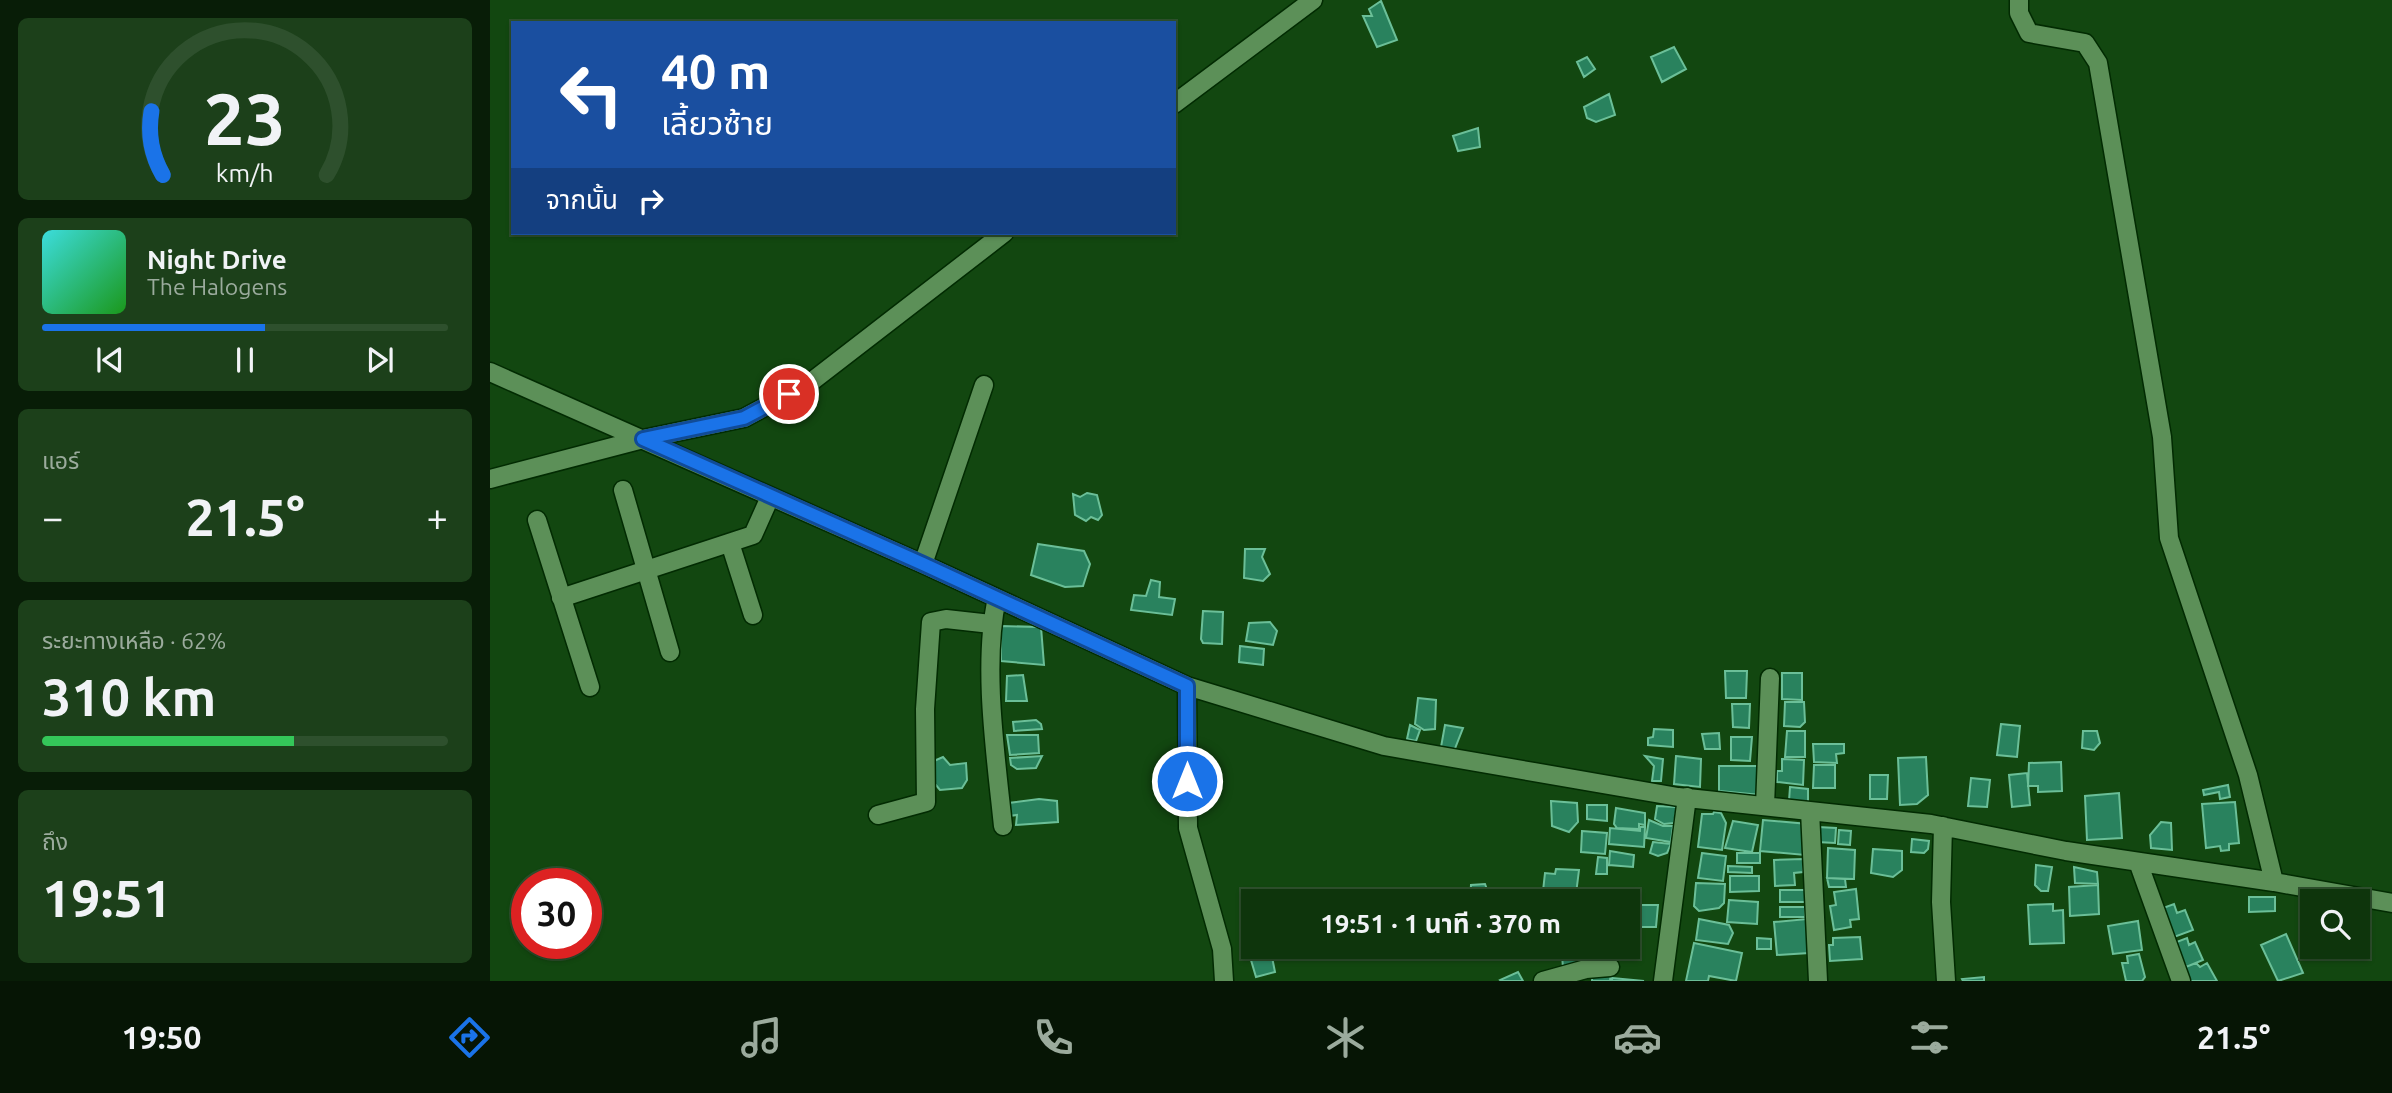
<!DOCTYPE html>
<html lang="th">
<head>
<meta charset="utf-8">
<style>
	:root { --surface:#0e350c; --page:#1c401a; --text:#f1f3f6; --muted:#9bab9d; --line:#2e502d; --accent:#1a73e8 }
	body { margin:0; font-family:Ubuntu,"Noto Sans Thai",sans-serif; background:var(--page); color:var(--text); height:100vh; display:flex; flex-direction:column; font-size:26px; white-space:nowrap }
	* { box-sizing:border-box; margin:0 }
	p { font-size:23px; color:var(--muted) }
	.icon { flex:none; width:38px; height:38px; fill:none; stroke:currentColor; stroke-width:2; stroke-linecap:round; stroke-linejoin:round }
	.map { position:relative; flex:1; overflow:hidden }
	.drawer { display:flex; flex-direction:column; gap:18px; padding:18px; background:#081d07; width:490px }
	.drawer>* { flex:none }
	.guide { position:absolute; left:21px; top:21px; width:665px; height:214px; border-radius:0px; box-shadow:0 2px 5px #0004,0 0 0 2px var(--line); background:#1a4fa0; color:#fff; overflow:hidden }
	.tools { position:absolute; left:1810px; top:889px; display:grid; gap:14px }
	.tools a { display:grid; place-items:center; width:70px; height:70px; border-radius:0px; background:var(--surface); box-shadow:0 2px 5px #0004,0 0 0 2px var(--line); font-size:35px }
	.speed { position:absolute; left:21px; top:868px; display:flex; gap:14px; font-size:35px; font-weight:700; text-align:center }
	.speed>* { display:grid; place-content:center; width:91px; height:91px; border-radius:50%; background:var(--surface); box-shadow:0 2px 5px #0004,0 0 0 2px var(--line); line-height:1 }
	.speed .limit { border:10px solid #d22; background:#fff; color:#111 }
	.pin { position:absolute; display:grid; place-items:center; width:60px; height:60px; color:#fff; margin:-30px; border:4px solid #fff; border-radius:50%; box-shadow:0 2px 7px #0007 }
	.me { position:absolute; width:77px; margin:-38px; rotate:0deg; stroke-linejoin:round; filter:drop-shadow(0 0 5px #0008) }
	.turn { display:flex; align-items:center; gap:24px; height:147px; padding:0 35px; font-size:32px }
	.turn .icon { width:91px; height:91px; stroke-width:2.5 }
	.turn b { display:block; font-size:49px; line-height:60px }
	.then { display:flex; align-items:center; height:66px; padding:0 35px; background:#0003; gap:14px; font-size:26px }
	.big { font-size:52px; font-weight:700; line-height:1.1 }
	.drawer .tile { flex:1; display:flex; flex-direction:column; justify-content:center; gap:10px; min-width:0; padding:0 24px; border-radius:10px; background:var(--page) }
	.drawer .dial { align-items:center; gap:0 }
	.dial svg { height:182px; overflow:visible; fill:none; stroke:var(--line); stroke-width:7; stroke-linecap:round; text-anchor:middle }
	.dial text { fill:var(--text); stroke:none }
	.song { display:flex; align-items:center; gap:21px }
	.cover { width:84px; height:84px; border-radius:10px; background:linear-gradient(135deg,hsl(180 70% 55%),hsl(120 70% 35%)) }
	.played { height:7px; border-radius:4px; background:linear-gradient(90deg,var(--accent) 55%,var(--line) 55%) }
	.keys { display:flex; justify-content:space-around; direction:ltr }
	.heat { display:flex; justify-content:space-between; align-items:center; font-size:38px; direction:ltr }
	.charge { height:10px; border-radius:5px; background:linear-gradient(90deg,#34c759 62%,var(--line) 0) }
	.trip { position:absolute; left:751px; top:889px; width:399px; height:70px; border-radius:0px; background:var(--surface); box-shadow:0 2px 5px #0004,0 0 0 2px var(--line); font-weight:700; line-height:70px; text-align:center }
	.menu { display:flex; height:112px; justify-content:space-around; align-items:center; background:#061505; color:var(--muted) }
	.menu .icon { width:49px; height:49px }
	.menu .on { color:var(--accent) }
	.menu b { font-size:32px; color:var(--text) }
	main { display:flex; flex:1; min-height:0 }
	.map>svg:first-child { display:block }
	.building { fill:#29825e; stroke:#6bbf98; stroke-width:2 }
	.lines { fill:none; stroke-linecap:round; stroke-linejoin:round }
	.minor-casing { stroke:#022b02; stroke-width:21 }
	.minor { stroke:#5c9058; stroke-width:18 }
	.route-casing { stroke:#114b97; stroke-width:18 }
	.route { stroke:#1a73e8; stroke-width:12 }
</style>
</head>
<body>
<main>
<section class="drawer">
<div class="tile dial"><svg viewBox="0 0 100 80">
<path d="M14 69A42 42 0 1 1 86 69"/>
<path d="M14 69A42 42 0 0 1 9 41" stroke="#1a73e8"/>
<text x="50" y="56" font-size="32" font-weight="700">23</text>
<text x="50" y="72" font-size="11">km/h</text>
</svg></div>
<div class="tile">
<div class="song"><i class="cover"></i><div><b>Night Drive</b><p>The Halogens</p></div></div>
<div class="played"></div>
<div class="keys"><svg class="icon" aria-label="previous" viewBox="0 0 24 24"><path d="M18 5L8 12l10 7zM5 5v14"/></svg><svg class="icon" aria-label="pause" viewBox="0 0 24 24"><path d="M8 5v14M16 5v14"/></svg><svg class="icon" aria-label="next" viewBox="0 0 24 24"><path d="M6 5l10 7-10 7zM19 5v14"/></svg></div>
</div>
<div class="tile"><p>แอร์</p>
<div class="heat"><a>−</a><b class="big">21.5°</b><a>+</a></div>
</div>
<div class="tile"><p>ระยะทางเหลือ · 62%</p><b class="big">310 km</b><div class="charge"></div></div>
<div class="tile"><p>ถึง</p><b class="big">19:51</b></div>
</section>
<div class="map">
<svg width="1902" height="981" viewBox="0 0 1902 981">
	<rect width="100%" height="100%" fill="#124710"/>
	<path class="building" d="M 891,1 L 907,40 L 887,47 L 873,16 L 882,16 L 879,9 Z
		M 1184,47 L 1196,69 L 1172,82 L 1161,57 Z
		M 1097,57 L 1105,69 L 1094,77 L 1087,62 Z
		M 1119,94 L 1125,115 L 1106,122 L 1097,118 L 1094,107 Z
		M 988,128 L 990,147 L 968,151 L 963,136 Z
		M 597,493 L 607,495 L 612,515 L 608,520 L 601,517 L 596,521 L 585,515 L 583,494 L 590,497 Z
		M 548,544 L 594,551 L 600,564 L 593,586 L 575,587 L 541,575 Z
		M 755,549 L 775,549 L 772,557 L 780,574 L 773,581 L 754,578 Z
		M 661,580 L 670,582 L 669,597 L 685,599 L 682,615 L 641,610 L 644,595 L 656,596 Z
		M 713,611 L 733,612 L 732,644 L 713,643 L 711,639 Z
		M 780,622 L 787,631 L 783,645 L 756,641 L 759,623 Z
		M 511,626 L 551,627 L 554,665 L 511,661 Z
		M 750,646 L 774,649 L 773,665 L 749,662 Z
		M 1235,671 L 1257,671 L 1256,698 L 1236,698 Z
		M 1292,673 L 1312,673 L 1312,700 L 1292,699 Z
		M 533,675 L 537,701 L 516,701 L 517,676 Z
		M 928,698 L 946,700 L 945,729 L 934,730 L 925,724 Z
		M 1295,702 L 1314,702 L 1315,722 L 1310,727 L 1294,726 Z
		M 1242,704 L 1260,704 L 1259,728 L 1243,727 Z
		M 546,720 L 551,724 L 552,729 L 524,731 L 523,722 Z
		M 1511,724 L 1530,726 L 1527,757 L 1507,755 Z
		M 920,725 L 930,730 L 926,741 L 917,739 Z
		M 955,725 L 973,728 L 964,751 L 951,747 Z
		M 1164,729 L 1183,730 L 1183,747 L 1158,745 L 1158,738 L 1163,737 Z
		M 1297,731 L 1315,731 L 1315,757 L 1295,757 Z
		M 1593,731 L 1607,731 L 1610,743 L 1604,750 L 1592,748 Z
		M 1229,733 L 1230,749 L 1215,749 L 1212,734 Z
		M 517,735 L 548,735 L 549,753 L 520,755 Z
		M 1241,737 L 1262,737 L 1260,761 L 1241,760 Z
		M 1323,744 L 1354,744 L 1354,753 L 1346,754 L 1347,763 L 1324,762 Z
		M 552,756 L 546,768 L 527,769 L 521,765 L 520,758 Z
		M 1155,756 L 1173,759 L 1171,781 L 1162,781 L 1164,766 Z
		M 1186,756 L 1211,759 L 1210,787 L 1184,784 Z
		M 453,757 L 460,765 L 476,763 L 477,780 L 472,788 L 450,790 L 445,784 L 444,761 Z
		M 1436,757 L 1438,795 L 1427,804 L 1410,805 L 1408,758 Z
		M 1292,759 L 1314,760 L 1313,785 L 1287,782 L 1287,771 L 1292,771 Z
		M 1571,762 L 1572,791 L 1548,792 L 1548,786 L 1538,786 L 1539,763 Z
		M 1324,765 L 1345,765 L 1345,788 L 1323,788 Z
		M 1229,766 L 1273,766 L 1271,795 L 1229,791 Z
		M 1537,773 L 1540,805 L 1522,807 L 1519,775 Z
		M 1380,775 L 1398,775 L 1397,799 L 1380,799 Z
		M 1481,778 L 1500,780 L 1497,807 L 1478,806 Z
		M 1738,785 L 1740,797 L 1730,799 L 1729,792 L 1714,795 L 1713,790 Z
		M 1300,787 L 1318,789 L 1318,802 L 1299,801 Z
		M 1629,793 L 1632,838 L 1597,840 L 1595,796 Z
		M 549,799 L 567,801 L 568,822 L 526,825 L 527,815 L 519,816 L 519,803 Z
		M 1061,801 L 1087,803 L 1088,822 L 1079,832 L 1062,826 Z
		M 1745,802 L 1749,843 L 1739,844 L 1739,850 L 1731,851 L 1730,846 L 1716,848 L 1712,804 Z
		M 1097,805 L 1117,805 L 1117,821 L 1097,819 Z
		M 1167,806 L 1187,807 L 1184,823 L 1174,824 L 1165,819 Z
		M 1126,808 L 1155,813 L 1155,825 L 1149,824 L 1149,829 L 1127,828 L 1124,824 Z
		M 1224,812 L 1231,813 L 1236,823 L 1232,850 L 1208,847 L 1212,814 L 1223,814 Z
		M 1159,820 L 1173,826 L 1183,826 L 1181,842 L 1156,838 Z
		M 1273,820 L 1318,824 L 1315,855 L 1270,851 Z
		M 1243,821 L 1268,825 L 1262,852 L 1235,848 Z
		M 1671,822 L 1681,823 L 1682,850 L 1661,848 L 1660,835 Z
		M 1150,827 L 1155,827 L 1154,847 L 1119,844 L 1120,828 L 1150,831 Z
		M 1328,827 L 1346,828 L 1345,843 L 1327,842 Z
		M 1349,830 L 1361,831 L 1360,845 L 1348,844 Z
		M 1092,831 L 1117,833 L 1115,854 L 1091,852 Z
		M 1422,839 L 1439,841 L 1438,849 L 1434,853 L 1421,852 Z
		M 1163,842 L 1181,844 L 1177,853 L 1168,856 L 1160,853 Z
		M 1338,848 L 1365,850 L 1364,879 L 1337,878 Z
		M 1383,849 L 1412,851 L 1412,870 L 1403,877 L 1381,873 Z
		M 1120,851 L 1144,855 L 1143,867 L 1119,865 Z
		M 1212,853 L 1236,856 L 1233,881 L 1208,878 Z
		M 1247,853 L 1270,853 L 1270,863 L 1247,863 Z
		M 1108,857 L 1117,858 L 1117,874 L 1106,874 Z
		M 1313,859 L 1313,872 L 1304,873 L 1305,885 L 1285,886 L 1284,860 Z
		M 1546,865 L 1562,867 L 1558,891 L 1551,891 L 1545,885 Z
		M 1238,866 L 1262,867 L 1262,873 L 1238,872 Z
		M 1584,867 L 1607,872 L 1608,884 L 1585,883 Z
		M 1066,869 L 1089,870 L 1086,894 L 1053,891 L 1055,873 L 1065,874 Z
		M 1240,876 L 1269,876 L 1269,891 L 1240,892 Z
		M 1337,878 L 1355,879 L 1356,887 L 1339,887 Z
		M 1206,883 L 1235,884 L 1234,903 L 1229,908 L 1209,911 L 1204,906 Z
		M 995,884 L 1001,900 L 1013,899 L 1012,901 L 980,901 L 981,885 Z
		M 1608,885 L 1609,914 L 1580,916 L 1579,887 Z
		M 1366,889 L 1369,919 L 1360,920 L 1361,927 L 1344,930 L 1340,906 L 1346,905 L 1344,892 Z
		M 1290,890 L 1316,890 L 1316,902 L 1290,902 Z
		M 1057,895 L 1086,897 L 1086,901 L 1056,901 Z
		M 1759,897 L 1785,897 L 1785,911 L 1759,912 Z
		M 1239,900 L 1268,902 L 1267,924 L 1237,922 Z
		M 1563,904 L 1563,911 L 1573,910 L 1574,943 L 1540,944 L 1538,905 Z
		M 1684,904 L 1687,913 L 1695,910 L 1703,930 L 1684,937 L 1673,908 Z
		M 1139,905 L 1168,905 L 1166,927 L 1138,927 Z
		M 1290,907 L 1315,907 L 1315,917 L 1290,917 Z
		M 1209,919 L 1239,925 L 1243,933 L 1238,944 L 1206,940 Z
		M 1317,919 L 1319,953 L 1287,955 L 1284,922 Z
		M 1648,921 L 1652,950 L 1623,954 L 1618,926 Z
		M 1796,934 L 1813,973 L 1788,981 L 1771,945 Z
		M 1370,937 L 1372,959 L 1340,961 L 1339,945 L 1343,945 L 1343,938 Z
		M 1267,938 L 1281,939 L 1281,949 L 1267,949 Z
		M 1697,938 L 1699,945 L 1705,942 L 1713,960 L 1696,967 L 1684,943 Z
		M 763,942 L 763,947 L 780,947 L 785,972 L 766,977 L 756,943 Z
		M 1204,943 L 1252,953 L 1246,981 L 1219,976 L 1218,981 L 1196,981 Z
		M 976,947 L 1008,947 L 1008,955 L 976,958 Z
		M 1063,947 L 1095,947 L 1096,954 L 1101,954 L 1102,967 L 1073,968 L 1072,955 L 1062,954 Z
		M 1103,947 L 1126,947 L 1122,962 L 1104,963 Z
		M 1649,954 L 1655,977 L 1652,981 L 1636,981 L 1632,963 L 1638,963 L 1637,956 Z
		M 1706,963 L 1710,967 L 1717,963 L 1727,981 L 1696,981 L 1699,979 L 1693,968 Z
		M 1121,970 L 1120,981 L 1102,981 L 1102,971 Z
		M 1028,972 L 1033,981 L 1011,981 L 1010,980 Z
		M 1494,977 L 1494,981 L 1473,981 L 1472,979 Z
		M 1122,978 L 1154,981 L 1122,981 Z"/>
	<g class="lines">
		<g class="minor-casing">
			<path id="minor" d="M 1529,0 L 1529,13 L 1539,33 L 1595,43 L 1608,63 L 1672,437 L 1679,538 L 1758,775 L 1784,882
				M 684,104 L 823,0
				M 0,372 L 433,564 L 697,686 L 894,746 L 1188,797 L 1441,824 L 1576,851 L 1784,882 L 1902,903
				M 0,479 L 153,439 L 254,418 L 321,382 L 514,233
				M 133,490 L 180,652
				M 47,520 L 100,687
				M 240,543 L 263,615
				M 433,564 L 494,385
				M 71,598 L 263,535 L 280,497
				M 507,598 C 492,665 506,757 513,826
				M 697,686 L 698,828 L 732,949 L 734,981
				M 1275,806 L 1280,678
				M 1320,811 L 1328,981
				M 388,815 L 436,802 L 435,709 L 441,622 L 456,619 L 501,624
				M 1453,826 L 1451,902 L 1456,981
				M 1648,862 L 1691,981
				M 1053,981 L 1096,969 L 1120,967
				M 1173,981 L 1197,797"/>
		</g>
		<use href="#minor" class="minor"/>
	</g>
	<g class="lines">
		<g class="route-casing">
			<path id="route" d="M 299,394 L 254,418 L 153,439 L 433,564 L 697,686 L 697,781"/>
		</g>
		<use href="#route" class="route"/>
	</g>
</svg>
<div class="tools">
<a><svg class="icon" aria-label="search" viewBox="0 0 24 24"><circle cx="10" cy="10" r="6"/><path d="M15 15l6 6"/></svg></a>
</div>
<div class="speed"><div class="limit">30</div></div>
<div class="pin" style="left:299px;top:394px;background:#d93025"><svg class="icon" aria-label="arrive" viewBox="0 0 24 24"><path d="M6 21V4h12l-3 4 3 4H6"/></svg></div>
<svg class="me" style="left:697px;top:781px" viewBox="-20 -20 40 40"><circle r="17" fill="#1a73e8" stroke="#fff" stroke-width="3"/><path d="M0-11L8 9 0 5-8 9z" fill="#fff"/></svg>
<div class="trip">19:51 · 1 นาที · 370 m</div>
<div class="guide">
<div class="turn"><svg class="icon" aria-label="left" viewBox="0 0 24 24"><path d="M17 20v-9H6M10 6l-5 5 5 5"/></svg><div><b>40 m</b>เลี้ยวซ้าย</div></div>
<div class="then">จากนั้น<svg class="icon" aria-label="right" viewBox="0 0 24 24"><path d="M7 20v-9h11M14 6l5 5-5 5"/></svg></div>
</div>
</div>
</main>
<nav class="menu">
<b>19:50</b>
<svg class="icon on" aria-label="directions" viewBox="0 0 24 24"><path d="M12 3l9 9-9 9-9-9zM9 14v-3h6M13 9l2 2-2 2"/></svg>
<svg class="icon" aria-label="music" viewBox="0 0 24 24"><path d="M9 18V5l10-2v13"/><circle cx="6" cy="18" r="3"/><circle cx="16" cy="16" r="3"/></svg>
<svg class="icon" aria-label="phone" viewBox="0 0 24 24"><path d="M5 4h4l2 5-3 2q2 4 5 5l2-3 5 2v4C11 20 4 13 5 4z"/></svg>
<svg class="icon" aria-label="climate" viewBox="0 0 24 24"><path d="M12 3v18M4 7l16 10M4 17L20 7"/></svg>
<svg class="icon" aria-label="car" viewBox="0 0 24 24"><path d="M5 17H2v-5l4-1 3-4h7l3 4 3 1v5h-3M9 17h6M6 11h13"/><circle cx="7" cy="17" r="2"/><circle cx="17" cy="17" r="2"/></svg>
<svg class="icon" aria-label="filters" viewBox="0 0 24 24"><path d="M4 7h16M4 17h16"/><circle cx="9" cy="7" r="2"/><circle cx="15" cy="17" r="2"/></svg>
<b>21.5°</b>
</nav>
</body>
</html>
